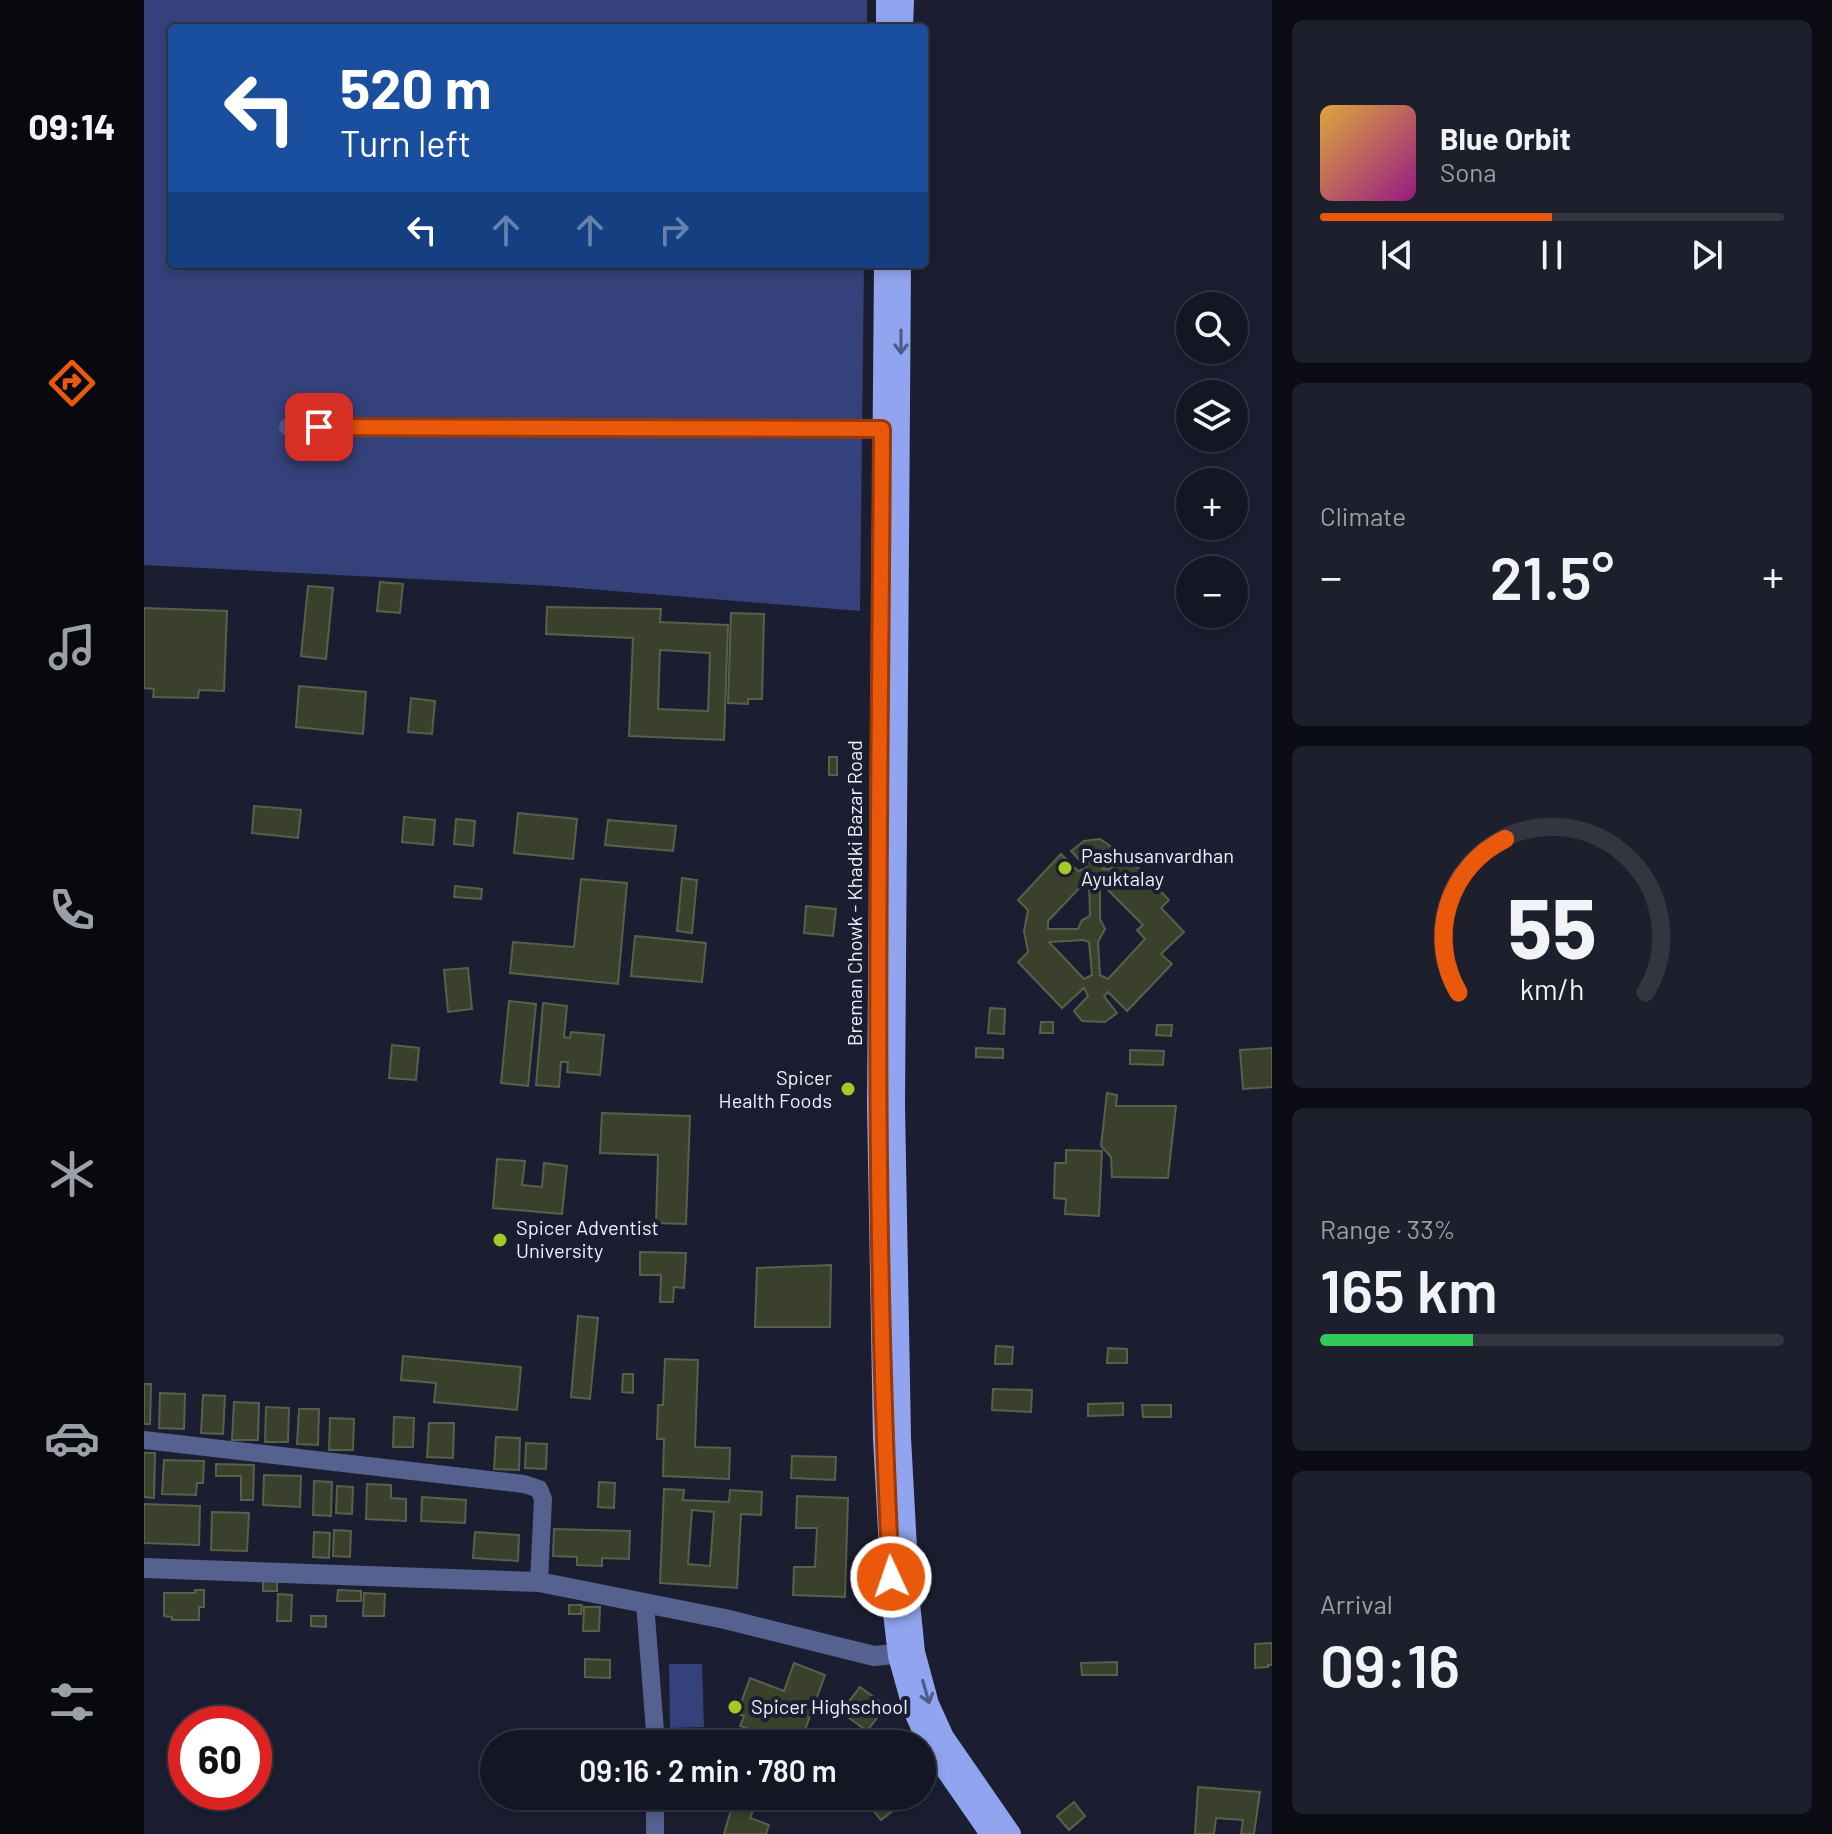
<!DOCTYPE html>
<html lang="en">
<head>
<meta charset="utf-8">
<style>
	:root { --surface:#141624; --page:#1d1f2c; --text:#f1f3f6; --muted:#9d9fa6; --line:#333541; --accent:#ea580c }
	body { margin:0; font-family:Barlow,sans-serif; background:var(--page); color:var(--text); height:100vh; display:flex; flex-direction:column; font-size:30px; white-space:nowrap }
	* { box-sizing:border-box; margin:0 }
	p { font-size:26px; color:var(--muted) }
	.icon { flex:none; width:44px; height:44px; fill:none; stroke:currentColor; stroke-width:2; stroke-linecap:round; stroke-linejoin:round }
	.map { position:relative; flex:1; overflow:hidden }
	.drawer { display:flex; flex-direction:column; gap:20px; padding:20px; background:#0b0c14; width:560px }
	.drawer>* { flex:none }
	.banner { position:absolute; left:24px; top:24px; width:760px; height:244px; border-radius:8px; box-shadow:0 4px 12px #0003,0 0 0 2px var(--line); background:#1a4fa0; color:#fff; overflow:hidden }
	.fabs { position:absolute; left:1032px; top:292px; display:grid; gap:16px }
	.fabs a { display:grid; place-items:center; width:72px; height:72px; border-radius:50%; background:var(--surface); box-shadow:0 4px 12px #0003,0 0 0 2px var(--line); font-size:40px }
	.speed { position:absolute; left:24px; top:1706px; display:flex; gap:16px; font-size:40px; font-weight:700; text-align:center }
	.speed>* { display:grid; place-content:center; width:104px; height:104px; border-radius:50%; background:var(--surface); box-shadow:0 4px 12px #0003,0 0 0 2px var(--line); line-height:1 }
	.speed .limit { border:12px solid #d22; background:#fff; color:#111 }
	.pin { position:absolute; display:grid; place-items:center; width:68px; height:68px; color:#fff; margin:-34px; border-radius:16px; box-shadow:0 4px 12px #0006 }
	.me { position:absolute; width:88px; margin:-44px; rotate:357deg; stroke-linejoin:round; filter:drop-shadow(0 0 6px #0008) }
	.turn { display:flex; align-items:center; gap:28px; height:168px; padding:0 40px; font-size:36px }
	.turn .icon { width:104px; height:104px; stroke-width:2.5 }
	.turn b { display:block; font-size:56px; line-height:68px }
	.lanes { display:flex; align-items:center; height:76px; padding:0 40px; background:#0003; justify-content:center; gap:40px; direction:ltr }
	.lanes .off { opacity:.35 }
	.big { font-size:60px; font-weight:600; line-height:1.1 }
	.drawer .card { flex:1; display:flex; flex-direction:column; justify-content:center; gap:12px; min-width:0; padding:0 28px; border-radius:12px; background:var(--page) }
	.drawer .dial { align-items:center; gap:0 }
	.dial svg { height:208px; overflow:visible; fill:none; stroke:var(--line); stroke-width:7; stroke-linecap:round; text-anchor:middle }
	.dial text { fill:var(--text); stroke:none }
	.song { display:flex; align-items:center; gap:24px }
	.cover { width:96px; height:96px; border-radius:12px; background:linear-gradient(135deg,hsl(40 70% 55%),hsl(310 70% 35%)) }
	.played { height:8px; border-radius:4px; background:linear-gradient(90deg,var(--accent) 50%,var(--line) 50%) }
	.keys { display:flex; justify-content:space-around; direction:ltr }
	.heat { display:flex; justify-content:space-between; align-items:center; font-size:44px; direction:ltr }
	.charge { height:12px; border-radius:6px; background:linear-gradient(90deg,#34c759 33%,var(--line) 0) }
	.trip { position:absolute; left:336px; top:1730px; width:456px; height:80px; border-radius:40px; background:var(--surface); box-shadow:0 4px 12px #0003,0 0 0 2px var(--line); font-weight:600; line-height:80px; text-align:center }
	main { display:flex; flex:1; min-height:0 }
	.tabs { display:flex; flex-direction:column; width:144px; justify-content:space-around; align-items:center; background:#08090e; color:var(--muted) }
	.tabs .icon { width:56px; height:56px }
	.tabs .active { color:var(--accent) }
	.tabs b { font-size:36px; color:var(--text) }
	.map>svg:first-child { display:block }
	.green { fill:#35417a }
	.building { fill:#3a402c; stroke:#59604a; stroke-width:2; fill-rule:evenodd }
	.lines { fill:none; stroke-linecap:round; stroke-linejoin:round }
	.minor { stroke:#55618e; stroke-width:18 }
	.tertiary { stroke:#55618e; stroke-width:20 }
	.primary { stroke:#90a4ef; stroke-width:20 }
	.oneway { stroke:#4f5a86 }
	.route-casing { stroke:#983908; stroke-width:20 }
	.route { stroke:#ea580c; stroke-width:14 }
	.poi-dot { fill:#a4c825; stroke:#1a1e30; stroke-width:3 }
	.labels { text-anchor:middle; stroke-width:8; stroke-linejoin:round; paint-order:stroke }
	.poi-label { font-size:20px; fill:#edf1fe; stroke:#1a1e30; text-anchor:start }
	.street-label { font-size:20px; fill:#edf1fe; stroke:#1a1e30 }
</style>
</head>
<body>
<main>
<nav class="tabs">
<b>09:14</b>
<svg class="icon active" aria-label="directions" viewBox="0 0 24 24"><path d="M12 3l9 9-9 9-9-9zM9 14v-3h6M13 9l2 2-2 2"/></svg>
<svg class="icon" aria-label="music" viewBox="0 0 24 24"><path d="M9 18V5l10-2v13"/><circle cx="6" cy="18" r="3"/><circle cx="16" cy="16" r="3"/></svg>
<svg class="icon" aria-label="phone" viewBox="0 0 24 24"><path d="M5 4h4l2 5-3 2q2 4 5 5l2-3 5 2v4C11 20 4 13 5 4z"/></svg>
<svg class="icon" aria-label="climate" viewBox="0 0 24 24"><path d="M12 3v18M4 7l16 10M4 17L20 7"/></svg>
<svg class="icon" aria-label="car" viewBox="0 0 24 24"><path d="M5 17H2v-5l4-1 3-4h7l3 4 3 1v5h-3M9 17h6M6 11h13"/><circle cx="7" cy="17" r="2"/><circle cx="17" cy="17" r="2"/></svg>
<svg class="icon" aria-label="filters" viewBox="0 0 24 24"><path d="M4 7h16M4 17h16"/><circle cx="9" cy="7" r="2"/><circle cx="15" cy="17" r="2"/></svg>
</nav>
<div class="map">
<svg width="1128" height="1834" viewBox="0 0 1128 1834">
	<rect width="100%" height="100%" fill="#1a1e30"/>
	<path class="green" d="M 0,0 L 723,0 L 723,28 L 28,28 L 28,264 L 720,264 L 716,611 L 408,586 L 0,565 Z
		M 525,1664 L 558,1664 L 560,1727 L 526,1728 Z"/>
	<path class="building" d="M 236,582 L 259,584 L 256,613 L 233,611 Z
		M 164,586 L 189,588 L 182,659 L 157,656 Z
		M 403,607 L 517,609 L 516,622 L 584,625 L 580,740 L 485,736 L 489,638 L 402,634 ZM 516,650 L 566,653 L 564,711 L 514,709 Z
		M 0,608 L 83,611 L 80,691 L 55,690 L 54,698 L 9,697 L 10,689 L 0,688 Z
		M 587,613 L 620,614 L 618,699 L 604,699 L 604,704 L 584,703 Z
		M 155,686 L 222,692 L 219,734 L 152,727 Z
		M 267,698 L 291,701 L 288,734 L 264,732 Z
		M 685,757 L 693,757 L 693,775 L 685,775 Z
		M 110,806 L 157,810 L 154,838 L 108,833 Z
		M 374,813 L 433,819 L 429,859 L 370,853 Z
		M 260,817 L 291,820 L 289,845 L 258,842 Z
		M 312,819 L 331,821 L 329,846 L 310,844 Z
		M 464,820 L 532,826 L 529,851 L 461,845 Z
		M 956,839 L 972,850 L 959,869 L 966,869 L 981,854 L 1025,900 L 1017,908 L 1040,932 L 1017,954 L 1028,964 L 983,1011 L 964,992 L 960,996 L 973,1013 L 961,1022 L 938,1021 L 930,1011 L 944,996 L 940,988 L 918,1008 L 874,962 L 884,952 L 880,931 L 884,910 L 874,900 L 917,854 L 934,871 L 943,868 L 927,851 L 940,841 ZM 941,882 L 945,882 L 946,916 L 938,920 L 934,929 L 904,929 L 904,921 ZM 956,882 L 999,925 L 993,930 L 1001,939 L 964,979 L 956,975 L 954,942 L 961,929 L 956,919 ZM 939,940 L 945,942 L 948,975 L 940,979 L 905,942 Z
		M 538,878 L 553,880 L 548,933 L 533,931 Z
		M 437,879 L 483,883 L 474,984 L 366,973 L 369,942 L 430,947 Z
		M 311,886 L 338,889 L 337,899 L 310,897 Z
		M 662,906 L 692,909 L 689,936 L 660,933 Z
		M 491,936 L 562,943 L 558,982 L 487,976 Z
		M 324,968 L 328,1009 L 304,1012 L 300,970 Z
		M 365,1001 L 392,1004 L 384,1086 L 357,1083 Z
		M 399,1003 L 423,1006 L 420,1037 L 426,1038 L 427,1032 L 460,1035 L 456,1075 L 423,1072 L 424,1062 L 417,1062 L 415,1087 L 392,1085 Z
		M 846,1008 L 861,1009 L 860,1034 L 844,1033 Z
		M 897,1022 L 909,1022 L 909,1033 L 896,1033 Z
		M 1013,1025 L 1028,1025 L 1027,1036 L 1012,1035 Z
		M 248,1045 L 275,1048 L 272,1080 L 245,1078 Z
		M 832,1048 L 859,1049 L 859,1058 L 832,1057 Z
		M 1128,1048 L 1128,1087 L 1099,1089 L 1096,1050 Z
		M 986,1050 L 1020,1051 L 1019,1065 L 986,1064 Z
		M 963,1093 L 973,1095 L 972,1106 L 1032,1106 L 1024,1178 L 968,1177 L 967,1157 L 957,1146 Z
		M 458,1113 L 546,1116 L 542,1224 L 512,1223 L 514,1155 L 456,1153 Z
		M 922,1150 L 958,1151 L 955,1216 L 921,1214 L 922,1199 L 910,1198 L 911,1163 L 922,1163 Z
		M 353,1159 L 381,1161 L 378,1185 L 398,1187 L 400,1163 L 423,1166 L 418,1214 L 349,1208 Z
		M 496,1252 L 542,1253 L 540,1288 L 530,1287 L 529,1302 L 516,1302 L 517,1275 L 496,1275 Z
		M 687,1265 L 686,1327 L 611,1327 L 613,1268 Z
		M 434,1316 L 454,1318 L 446,1399 L 427,1397 Z
		M 852,1346 L 869,1347 L 868,1364 L 851,1364 Z
		M 964,1348 L 983,1349 L 983,1363 L 963,1363 Z
		M 259,1356 L 377,1367 L 373,1410 L 290,1402 L 292,1383 L 257,1380 Z
		M 521,1359 L 554,1360 L 551,1447 L 586,1448 L 585,1479 L 519,1476 L 520,1439 L 513,1439 L 514,1405 L 519,1405 Z
		M 479,1374 L 489,1374 L 489,1393 L 478,1392 Z
		M 0,1384 L 7,1384 L 6,1424 L 0,1424 Z
		M 849,1389 L 888,1390 L 887,1412 L 848,1410 Z
		M 16,1393 L 41,1394 L 40,1429 L 15,1428 Z
		M 59,1395 L 81,1396 L 79,1434 L 57,1433 Z
		M 90,1402 L 115,1403 L 114,1440 L 88,1440 Z
		M 979,1403 L 979,1415 L 944,1416 L 944,1404 Z
		M 998,1405 L 1027,1405 L 1027,1417 L 999,1417 Z
		M 122,1407 L 145,1408 L 144,1442 L 121,1442 Z
		M 155,1409 L 175,1409 L 174,1445 L 153,1444 Z
		M 250,1417 L 270,1418 L 269,1447 L 249,1447 Z
		M 186,1418 L 210,1419 L 209,1450 L 185,1450 Z
		M 285,1423 L 310,1423 L 309,1458 L 283,1457 Z
		M 352,1437 L 376,1438 L 375,1470 L 350,1469 Z
		M 382,1443 L 403,1444 L 402,1469 L 381,1468 Z
		M 0,1453 L 11,1453 L 10,1498 L 0,1497 Z
		M 648,1456 L 692,1457 L 691,1480 L 647,1478 Z
		M 20,1460 L 60,1461 L 59,1483 L 53,1483 L 52,1495 L 18,1494 Z
		M 72,1464 L 110,1465 L 109,1500 L 97,1500 L 97,1476 L 72,1476 Z
		M 120,1475 L 157,1476 L 156,1507 L 119,1505 Z
		M 170,1481 L 188,1482 L 187,1516 L 169,1515 Z
		M 455,1482 L 471,1483 L 470,1508 L 454,1507 Z
		M 223,1484 L 247,1485 L 247,1498 L 262,1499 L 262,1521 L 222,1519 Z
		M 193,1486 L 209,1487 L 208,1514 L 192,1513 Z
		M 520,1489 L 540,1490 L 539,1500 L 585,1502 L 586,1490 L 618,1492 L 617,1515 L 597,1514 L 593,1588 L 516,1583 ZM 548,1510 L 570,1512 L 566,1566 L 544,1564 Z
		M 653,1496 L 704,1498 L 701,1597 L 649,1595 L 650,1567 L 671,1567 L 673,1528 L 652,1528 Z
		M 278,1497 L 322,1500 L 321,1523 L 277,1521 Z
		M 0,1504 L 56,1506 L 55,1545 L 0,1543 Z
		M 68,1512 L 105,1513 L 103,1551 L 67,1550 Z
		M 410,1529 L 486,1531 L 485,1559 L 458,1558 L 458,1566 L 433,1565 L 433,1557 L 409,1556 Z
		M 190,1530 L 207,1531 L 206,1557 L 189,1556 Z
		M 170,1532 L 186,1533 L 185,1558 L 169,1557 Z
		M 331,1532 L 375,1535 L 374,1561 L 329,1558 Z
		M 119,1581 L 133,1581 L 133,1591 L 119,1591 Z
		M 51,1590 L 60,1590 L 60,1607 L 55,1607 L 55,1620 L 28,1620 L 28,1617 L 20,1616 L 20,1593 L 51,1593 Z
		M 194,1590 L 217,1591 L 217,1601 L 193,1601 Z
		M 220,1593 L 241,1594 L 240,1616 L 219,1616 Z
		M 134,1594 L 148,1595 L 147,1621 L 133,1621 Z
		M 425,1605 L 438,1605 L 437,1614 L 425,1614 Z
		M 440,1607 L 456,1607 L 455,1631 L 439,1631 Z
		M 167,1616 L 182,1616 L 182,1627 L 167,1626 Z
		M 1128,1643 L 1128,1665 L 1124,1665 L 1124,1667 L 1111,1668 L 1111,1644 Z
		M 441,1659 L 466,1660 L 466,1678 L 441,1677 Z
		M 973,1662 L 973,1675 L 938,1675 L 937,1663 Z
		M 650,1663 L 681,1675 L 656,1744 L 618,1744 L 621,1735 L 596,1726 L 600,1716 L 593,1714 L 606,1678 L 640,1691 Z
		M 716,1687 L 742,1706 L 723,1731 L 697,1712 Z
		M 1054,1787 L 1116,1792 L 1110,1834 L 1097,1834 L 1099,1820 L 1072,1818 L 1070,1834 L 1051,1834 Z
		M 718,1796 L 768,1796 L 737,1820 Z
		M 930,1802 L 941,1816 L 925,1830 L 913,1816 Z
		M 589,1803 L 609,1811 L 606,1818 L 625,1825 L 622,1834 L 580,1834 Z"/>
	<g class="lines">
		<path class="minor" d="M 144,427 L 738,429
			M 0,1440 L 380,1484 L 395,1489 L 399,1499 L 395,1582
			M 501,1603 L 512,1744
			M 511,1834 L 511,1796"/>
		<path class="tertiary" d="M 0,1568 L 395,1582 L 581,1619 L 730,1656 L 771,1652"/>
		<path class="primary" d="M 742,28 L 742,0
			M 759,28 L 760,0
			M 740,264 L 733,1105 L 739,1439 L 748,1604 L 754,1656 L 769,1710 L 785,1746 L 846,1834
			M 757,264 L 751,1105 L 757,1438 L 766,1603 L 771,1652 L 785,1704 L 800,1737 L 867,1834"/>
	</g>
	<defs><path id="oneway-shaft" d="M-6 0H5M1.5-3L5.5 0L1.5 3" fill="none" stroke-width="1.6" stroke-linecap="round" stroke-linejoin="round" transform="scale(2)"/></defs>
	<g class="oneway">
		<use href="#oneway-shaft" transform="translate(757 342) rotate(90)"/>
		<use href="#oneway-shaft" transform="translate(782 1692) rotate(74)"/>
	</g>
	<g class="lines">
		<g class="route-casing">
			<path id="route" d="M 175,427 L 738,429 C 736,812 727,1194 747,1577"/>
		</g>
		<use href="#route" class="route"/>
	</g>
	<g class="poi-dot">
		<circle cx="921" cy="868" r="8"/>
		<circle cx="704" cy="1089" r="8"/>
		<circle cx="356" cy="1240" r="8"/>
		<circle cx="591" cy="1707" r="8"/>
	</g>
	<g class="labels">
		<g class="poi-label">
			<text x="937" y="863">Pashusanvardhan<tspan x="937" dy="23">Ayuktalay</tspan></text>
			<text x="688" y="1085" text-anchor="end">Spicer<tspan x="688" dy="23">Health Foods</tspan></text>
			<text x="372" y="1235">Spicer Adventist<tspan x="372" dy="23">University</tspan></text>
			<text x="607" y="1714">Spicer Highschool</text>
		</g>
		<g class="street-label">
			<text transform="translate(711 893) rotate(-90)" y="7">Breman Chowk - Khadki Bazar Road</text>
		</g>
	</g>
</svg>
<div class="fabs">
<a><svg class="icon" aria-label="search" viewBox="0 0 24 24"><circle cx="10" cy="10" r="6"/><path d="M15 15l6 6"/></svg></a>
<a><svg class="icon" aria-label="layers" viewBox="0 0 24 24"><path d="M12 4l9 5-9 5-9-5zM3 14l9 5 9-5"/></svg></a>
<a>+</a>
<a>−</a>
</div>
<div class="speed"><div class="limit">60</div></div>
<div class="pin" style="left:175px;top:427px;background:#d93025"><svg class="icon" aria-label="arrive" viewBox="0 0 24 24"><path d="M6 21V4h12l-3 4 3 4H6"/></svg></div>
<svg class="me" style="left:747px;top:1577px" viewBox="-20 -20 40 40"><circle r="17" fill="#ea580c" stroke="#fff" stroke-width="3"/><path d="M0-11L8 9 0 5-8 9z" fill="#fff"/></svg>
<div class="trip">09:16 · 2 min · 780 m</div>
<div class="banner">
<div class="turn"><svg class="icon" aria-label="left" viewBox="0 0 24 24"><path d="M17 20v-9H6M10 6l-5 5 5 5"/></svg><div><b>520 m</b>Turn left</div></div>
<div class="lanes"><svg class="icon" aria-label="left" viewBox="0 0 24 24"><path d="M17 20v-9H6M10 6l-5 5 5 5"/></svg><svg class="icon off" aria-label="ahead" viewBox="0 0 24 24"><path d="M12 20V5M6 11l6-6 6 6"/></svg><svg class="icon off" aria-label="ahead" viewBox="0 0 24 24"><path d="M12 20V5M6 11l6-6 6 6"/></svg><svg class="icon off" aria-label="right" viewBox="0 0 24 24"><path d="M7 20v-9h11M14 6l5 5-5 5"/></svg></div>
</div>
</div>
<section class="drawer">
<div class="card">
<div class="song"><i class="cover"></i><div><b>Blue Orbit</b><p>Sona</p></div></div>
<div class="played"></div>
<div class="keys"><svg class="icon" aria-label="previous" viewBox="0 0 24 24"><path d="M18 5L8 12l10 7zM5 5v14"/></svg><svg class="icon" aria-label="pause" viewBox="0 0 24 24"><path d="M8 5v14M16 5v14"/></svg><svg class="icon" aria-label="next" viewBox="0 0 24 24"><path d="M6 5l10 7-10 7zM19 5v14"/></svg></div>
</div>
<div class="card"><p>Climate</p>
<div class="heat"><a>−</a><b class="big">21.5°</b><a>+</a></div>
</div>
<div class="card dial"><svg viewBox="0 0 100 80">
<path d="M14 69A42 42 0 1 1 86 69"/>
<path d="M14 69A42 42 0 0 1 32 10" stroke="#ea580c"/>
<text x="50" y="56" font-size="32" font-weight="700">55</text>
<text x="50" y="72" font-size="11">km/h</text>
</svg></div>
<div class="card"><p>Range · 33%</p><b class="big">165 km</b><div class="charge"></div></div>
<div class="card"><p>Arrival</p><b class="big">09:16</b></div>
</section>
</main>
</body>
</html>
